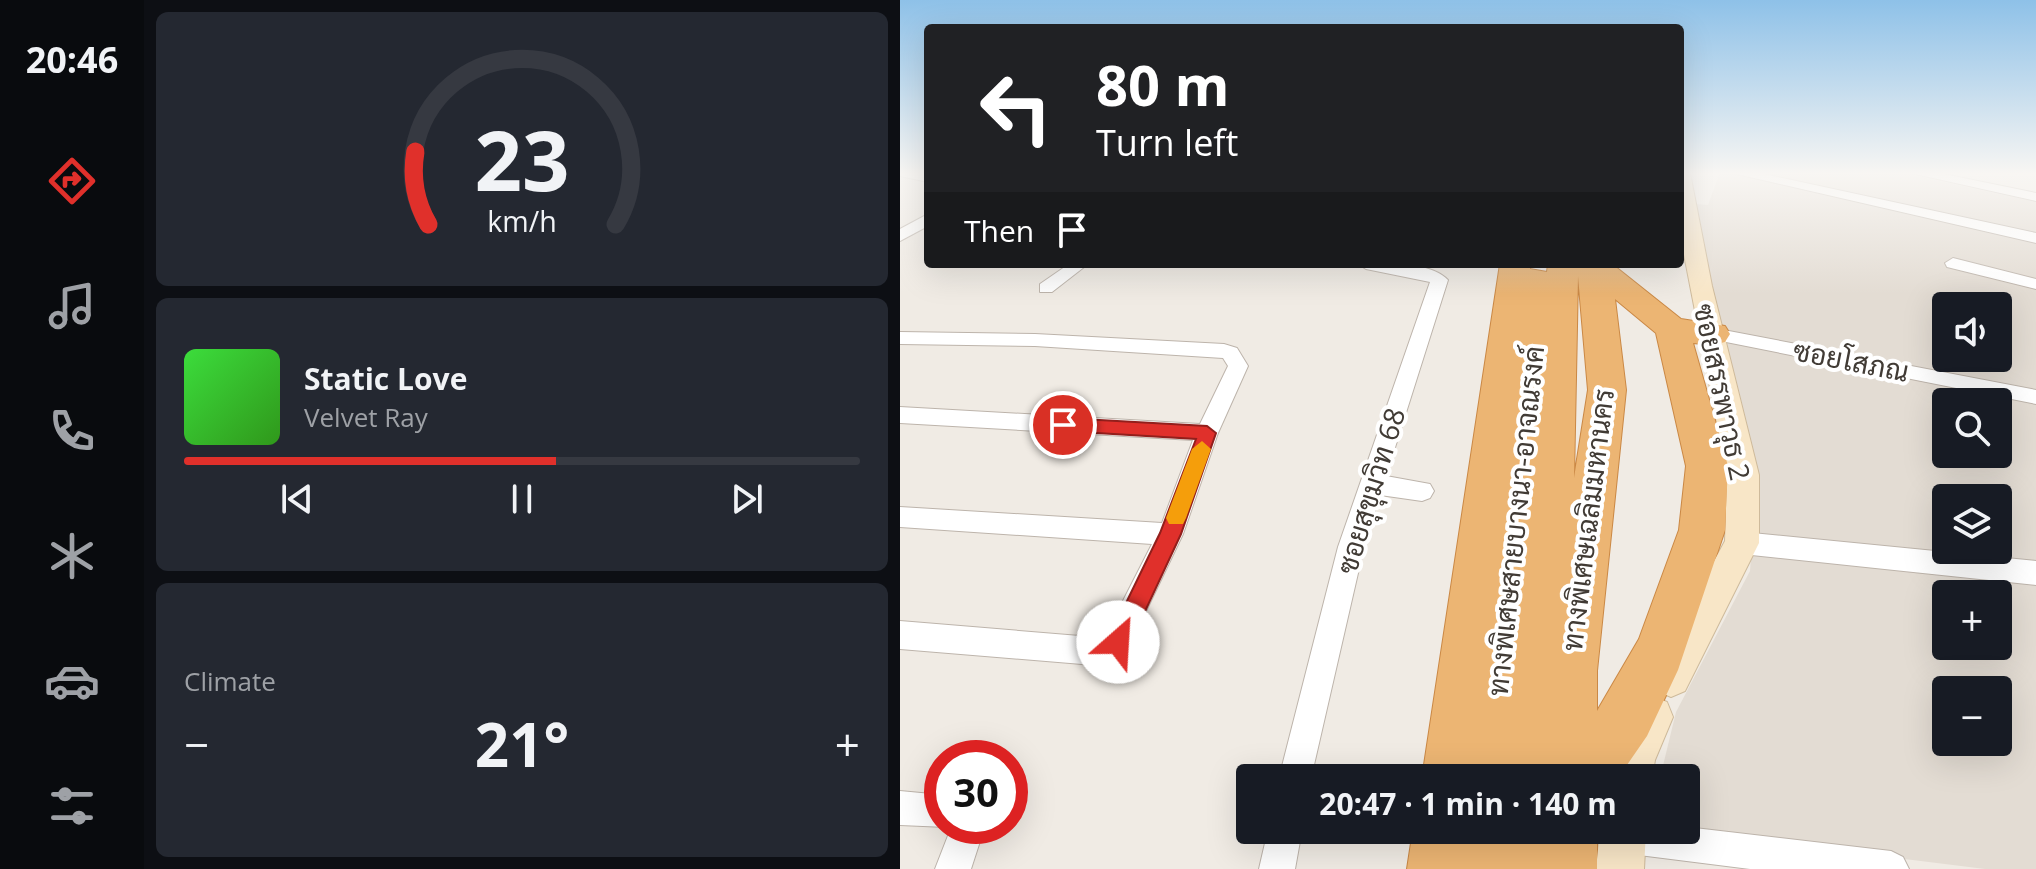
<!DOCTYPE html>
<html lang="en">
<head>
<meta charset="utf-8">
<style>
	:root { --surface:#171b24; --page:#242831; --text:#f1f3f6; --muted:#9ea1a6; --line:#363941; --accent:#e0302b }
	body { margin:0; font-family:"Open Sans",Sarabun,sans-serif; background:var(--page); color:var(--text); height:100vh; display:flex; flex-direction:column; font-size:30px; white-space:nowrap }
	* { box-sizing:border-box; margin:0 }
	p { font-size:26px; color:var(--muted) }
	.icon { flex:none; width:44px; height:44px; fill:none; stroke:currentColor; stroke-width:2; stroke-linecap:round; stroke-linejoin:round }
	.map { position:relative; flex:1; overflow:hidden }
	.side { display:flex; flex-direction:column; gap:12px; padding:12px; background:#0d0f14; width:756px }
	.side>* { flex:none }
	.hud { position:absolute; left:24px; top:24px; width:760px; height:244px; border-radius:8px; box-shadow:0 8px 32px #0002; background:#202124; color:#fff; overflow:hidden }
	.controls { position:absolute; left:1032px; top:292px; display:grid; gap:16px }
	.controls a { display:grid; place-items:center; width:80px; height:80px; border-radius:8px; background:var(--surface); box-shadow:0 8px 32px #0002; font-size:40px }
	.speed { position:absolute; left:24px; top:740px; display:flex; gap:16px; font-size:40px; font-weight:700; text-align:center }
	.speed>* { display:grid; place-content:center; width:104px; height:104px; border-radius:50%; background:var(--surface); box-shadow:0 8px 32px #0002; line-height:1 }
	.speed .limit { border:12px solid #d22; background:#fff; color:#111 }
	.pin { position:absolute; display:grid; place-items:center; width:68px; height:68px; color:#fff; margin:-34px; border:4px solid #fff; border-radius:50%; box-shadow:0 2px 8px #0007 }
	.me { position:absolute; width:88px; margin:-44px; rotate:26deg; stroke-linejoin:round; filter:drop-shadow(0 0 6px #0008) }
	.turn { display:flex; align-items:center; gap:28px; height:168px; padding:0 40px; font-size:36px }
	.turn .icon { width:104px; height:104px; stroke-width:2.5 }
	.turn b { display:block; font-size:56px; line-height:68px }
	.then { display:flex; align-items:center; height:76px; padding:0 40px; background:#0003; gap:16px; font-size:30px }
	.big { font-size:60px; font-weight:700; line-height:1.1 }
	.side .widget { flex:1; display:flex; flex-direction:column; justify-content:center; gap:12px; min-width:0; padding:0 28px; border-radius:12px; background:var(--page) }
	.side .dial { align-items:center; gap:0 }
	.dial svg { height:208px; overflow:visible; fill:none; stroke:var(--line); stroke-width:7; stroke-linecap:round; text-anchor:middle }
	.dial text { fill:var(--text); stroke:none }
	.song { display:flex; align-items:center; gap:24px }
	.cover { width:96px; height:96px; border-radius:12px; background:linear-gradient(135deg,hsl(120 70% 55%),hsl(110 70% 35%)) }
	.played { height:8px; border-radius:4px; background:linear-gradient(90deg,var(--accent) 55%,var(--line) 55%) }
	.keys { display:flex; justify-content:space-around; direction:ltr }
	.heat { display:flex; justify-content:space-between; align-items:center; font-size:44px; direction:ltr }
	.trip { position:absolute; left:336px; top:764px; width:464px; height:80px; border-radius:8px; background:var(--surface); box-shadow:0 8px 32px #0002; font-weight:700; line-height:80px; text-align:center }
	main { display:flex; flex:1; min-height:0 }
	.tab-bar { display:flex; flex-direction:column; width:144px; justify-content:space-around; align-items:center; background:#090b0e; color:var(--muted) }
	.tab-bar .icon { width:56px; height:56px }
	.tab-bar .selected { color:var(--accent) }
	.tab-bar b { font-size:36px; color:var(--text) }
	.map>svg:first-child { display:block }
	.residential { fill:#e3dcd3; fill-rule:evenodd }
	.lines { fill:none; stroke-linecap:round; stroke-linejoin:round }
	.street-casing { stroke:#bdb4ab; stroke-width:2 }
	.secondary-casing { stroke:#ceba9b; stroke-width:2 }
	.highway-casing { stroke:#ca8845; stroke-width:2 }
	.street { fill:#fff; fill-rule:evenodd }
	.secondary { fill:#f8e6c7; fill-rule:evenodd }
	.highway { fill:#ecb573; fill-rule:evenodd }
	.route { fill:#e0302b; stroke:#921f1c; stroke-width:2 }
	.slow { fill:#f59e0b }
	.labels { text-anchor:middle; stroke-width:8; stroke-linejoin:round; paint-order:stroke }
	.street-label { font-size:28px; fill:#413b35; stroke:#fff }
</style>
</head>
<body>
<main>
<nav class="tab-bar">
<b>20:46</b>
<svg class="icon selected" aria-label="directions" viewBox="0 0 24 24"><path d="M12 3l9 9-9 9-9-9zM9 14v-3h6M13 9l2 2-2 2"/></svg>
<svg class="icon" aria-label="music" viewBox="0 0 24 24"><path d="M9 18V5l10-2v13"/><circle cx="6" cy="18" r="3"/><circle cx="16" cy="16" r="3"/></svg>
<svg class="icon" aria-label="phone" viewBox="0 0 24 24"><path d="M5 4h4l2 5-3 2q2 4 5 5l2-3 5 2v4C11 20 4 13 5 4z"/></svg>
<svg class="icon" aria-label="climate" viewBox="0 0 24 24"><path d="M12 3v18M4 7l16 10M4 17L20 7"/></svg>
<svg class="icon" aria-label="car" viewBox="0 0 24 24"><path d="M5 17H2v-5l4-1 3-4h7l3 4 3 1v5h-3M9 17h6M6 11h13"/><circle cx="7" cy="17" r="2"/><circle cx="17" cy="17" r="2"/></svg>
<svg class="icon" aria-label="filters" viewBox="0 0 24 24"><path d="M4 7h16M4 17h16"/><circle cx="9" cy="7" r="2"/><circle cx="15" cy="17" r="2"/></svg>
</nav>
<section class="side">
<div class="widget dial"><svg viewBox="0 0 100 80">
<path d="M14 69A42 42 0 1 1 86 69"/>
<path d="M14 69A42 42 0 0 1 9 41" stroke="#e0302b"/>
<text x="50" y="56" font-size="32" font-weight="700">23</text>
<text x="50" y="72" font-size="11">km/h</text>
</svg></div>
<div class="widget">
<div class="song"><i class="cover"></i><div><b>Static Love</b><p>Velvet Ray</p></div></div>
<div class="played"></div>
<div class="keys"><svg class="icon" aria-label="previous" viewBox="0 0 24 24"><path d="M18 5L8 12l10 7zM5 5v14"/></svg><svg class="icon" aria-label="pause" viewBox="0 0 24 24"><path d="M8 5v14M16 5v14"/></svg><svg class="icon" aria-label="next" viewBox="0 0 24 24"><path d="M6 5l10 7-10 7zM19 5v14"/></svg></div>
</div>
<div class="widget"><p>Climate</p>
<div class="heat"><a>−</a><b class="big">21°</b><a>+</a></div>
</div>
</section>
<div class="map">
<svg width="1136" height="869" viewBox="0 0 1136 869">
	<rect width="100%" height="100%" fill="#f0ebe4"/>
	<path class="residential" d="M 820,172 L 998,172 L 1136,202 L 1136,869 L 1085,869 L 770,830 L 786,830 L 786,778 L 760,778 L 776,712 L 850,571 L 854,514 L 796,204 L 808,205 ZM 1046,306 L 1098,306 L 1098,358 L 1046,358 ZM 1046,402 L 1098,402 L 1098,454 L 1046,454 ZM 1046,498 L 1098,498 L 1098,550 L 1046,550 ZM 1046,594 L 1098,594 L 1098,646 L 1046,646 ZM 1046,690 L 1098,690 L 1098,742 L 1046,742 Z"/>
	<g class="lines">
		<g class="street-casing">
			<path id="street" d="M 0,172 L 28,174 L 28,182 L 0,176 Z
				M 828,172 L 855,172 L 1136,233 L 1136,243 Z
				M 1006,172 L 1034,172 L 1136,193 L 1136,201 Z
				M 28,214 L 28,226 L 0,241 L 0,229 Z
				M 1053,258 L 1136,279 L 1136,289 L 1047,267 L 1045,263 Z
				M 169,264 L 188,264 L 152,292 L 140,292 L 140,284 Z
				M 458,264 C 483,264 529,260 548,280 L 486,476 L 530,484 L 534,491 L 530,498 L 522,501 L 480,495 L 464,547 L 411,778 L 379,778 L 438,547 L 530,282 L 466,269 Z
				M 813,328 L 1136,390 L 1136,404 L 806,338 L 804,334 L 806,330 Z
				M 0,332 L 135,334 L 324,344 L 337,348 L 348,366 L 318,433 L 283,534 L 223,659 L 206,666 L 0,649 L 0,621 L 204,638 L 252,544 L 0,527 L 0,507 L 262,523 L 293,440 L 0,423 L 0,407 L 300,424 L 328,366 L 323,358 L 135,346 L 0,344 Z
				M 842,532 L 1136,561 L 1136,585 L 842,554 L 833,551 L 829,543 L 833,535 Z
				M 0,791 L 42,795 L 42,826 L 81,826 L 83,832 L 71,869 L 35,869 L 49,833 L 46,827 L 0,825 Z
				M 786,827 L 991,851 L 1003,857 L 1009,869 L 850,869 L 723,853 L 711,848 L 706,836 L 708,830 L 786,830 Z
				M 368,830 L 402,830 L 395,869 L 359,869 Z"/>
		</g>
		<g class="secondary-casing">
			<path id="secondary" d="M 780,172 L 790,173 L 812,286 L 859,475 L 859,543 L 785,691 L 771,697 L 757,691 L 751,677 L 825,541 L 827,475 L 780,234 Z
				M 752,696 L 767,702 L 773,717 L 755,760 L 752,778 L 708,778 L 711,759 L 737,702 Z
				M 700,830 L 746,830 L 744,869 L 696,869 Z"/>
		</g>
		<g class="highway-casing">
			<path id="highway" d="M 600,264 L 630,264 L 630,269 L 647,272 L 648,264 L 712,264 L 781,319 L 825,326 L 830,334 L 825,342 L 813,345 L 793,343 L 828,466 L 825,530 L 778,670 L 747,736 L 718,778 L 522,778 ZM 678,276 L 688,390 L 674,478 ZM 715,299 L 756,333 L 786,466 L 779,530 L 739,639 L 697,711 L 697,671 L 726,390 Z
				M 513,830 L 697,830 L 697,869 L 507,869 Z"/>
		</g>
		<use href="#street" class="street"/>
		<use href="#secondary" class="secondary"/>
		<use href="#highway" class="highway"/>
	</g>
	<linearGradient id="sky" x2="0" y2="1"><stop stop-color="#8ec1e8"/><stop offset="0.59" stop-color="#f8f6f3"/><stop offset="1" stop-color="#f8f6f3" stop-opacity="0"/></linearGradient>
	<rect width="1136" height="294" fill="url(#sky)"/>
	<path class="route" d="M 163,418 L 307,426 L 316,433 L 281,534 L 227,650 L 218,654 L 210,650 L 207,642 L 260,533 L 296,439 L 163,431 L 154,425 Z"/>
	<path class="slow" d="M 302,441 L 311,449 L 286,518 L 283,524 L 269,524 L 266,518 L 292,449 Z"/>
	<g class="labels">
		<g class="street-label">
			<text transform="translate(951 361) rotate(11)" y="10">ซอยโสภณ</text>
			<text transform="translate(822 392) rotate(78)" y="10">ซอยสรรพาวุธ 2</text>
			<text transform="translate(471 491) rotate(-73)" y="10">ซอยสุขุมวิท 68</text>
			<text transform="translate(688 520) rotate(-83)" y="10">ทางพิเศษเฉลิมมหานคร</text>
			<text transform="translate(616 521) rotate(-84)" y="10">ทางพิเศษสายบางนา-อาจณรงค์</text>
		</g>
	</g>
</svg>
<div class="controls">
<a><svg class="icon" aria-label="sound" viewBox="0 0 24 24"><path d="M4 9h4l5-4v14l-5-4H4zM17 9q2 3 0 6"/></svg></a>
<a><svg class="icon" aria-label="search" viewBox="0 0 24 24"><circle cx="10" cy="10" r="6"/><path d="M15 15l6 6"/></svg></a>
<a><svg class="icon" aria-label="layers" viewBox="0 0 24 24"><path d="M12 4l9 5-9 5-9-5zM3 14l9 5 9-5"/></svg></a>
<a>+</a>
<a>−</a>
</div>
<div class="speed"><div class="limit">30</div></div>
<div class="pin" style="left:163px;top:425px;background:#d93025"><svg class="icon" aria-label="arrive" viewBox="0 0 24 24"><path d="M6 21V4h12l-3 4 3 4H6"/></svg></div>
<svg class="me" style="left:218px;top:642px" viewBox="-20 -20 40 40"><circle r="19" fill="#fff"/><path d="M0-13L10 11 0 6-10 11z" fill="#e0302b"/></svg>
<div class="trip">20:47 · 1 min · 140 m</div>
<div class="hud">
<div class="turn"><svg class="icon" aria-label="left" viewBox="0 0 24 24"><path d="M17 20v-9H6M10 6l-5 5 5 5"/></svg><div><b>80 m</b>Turn left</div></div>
<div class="then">Then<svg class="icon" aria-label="arrive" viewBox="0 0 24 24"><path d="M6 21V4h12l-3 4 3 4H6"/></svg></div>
</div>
</div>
</main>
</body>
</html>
